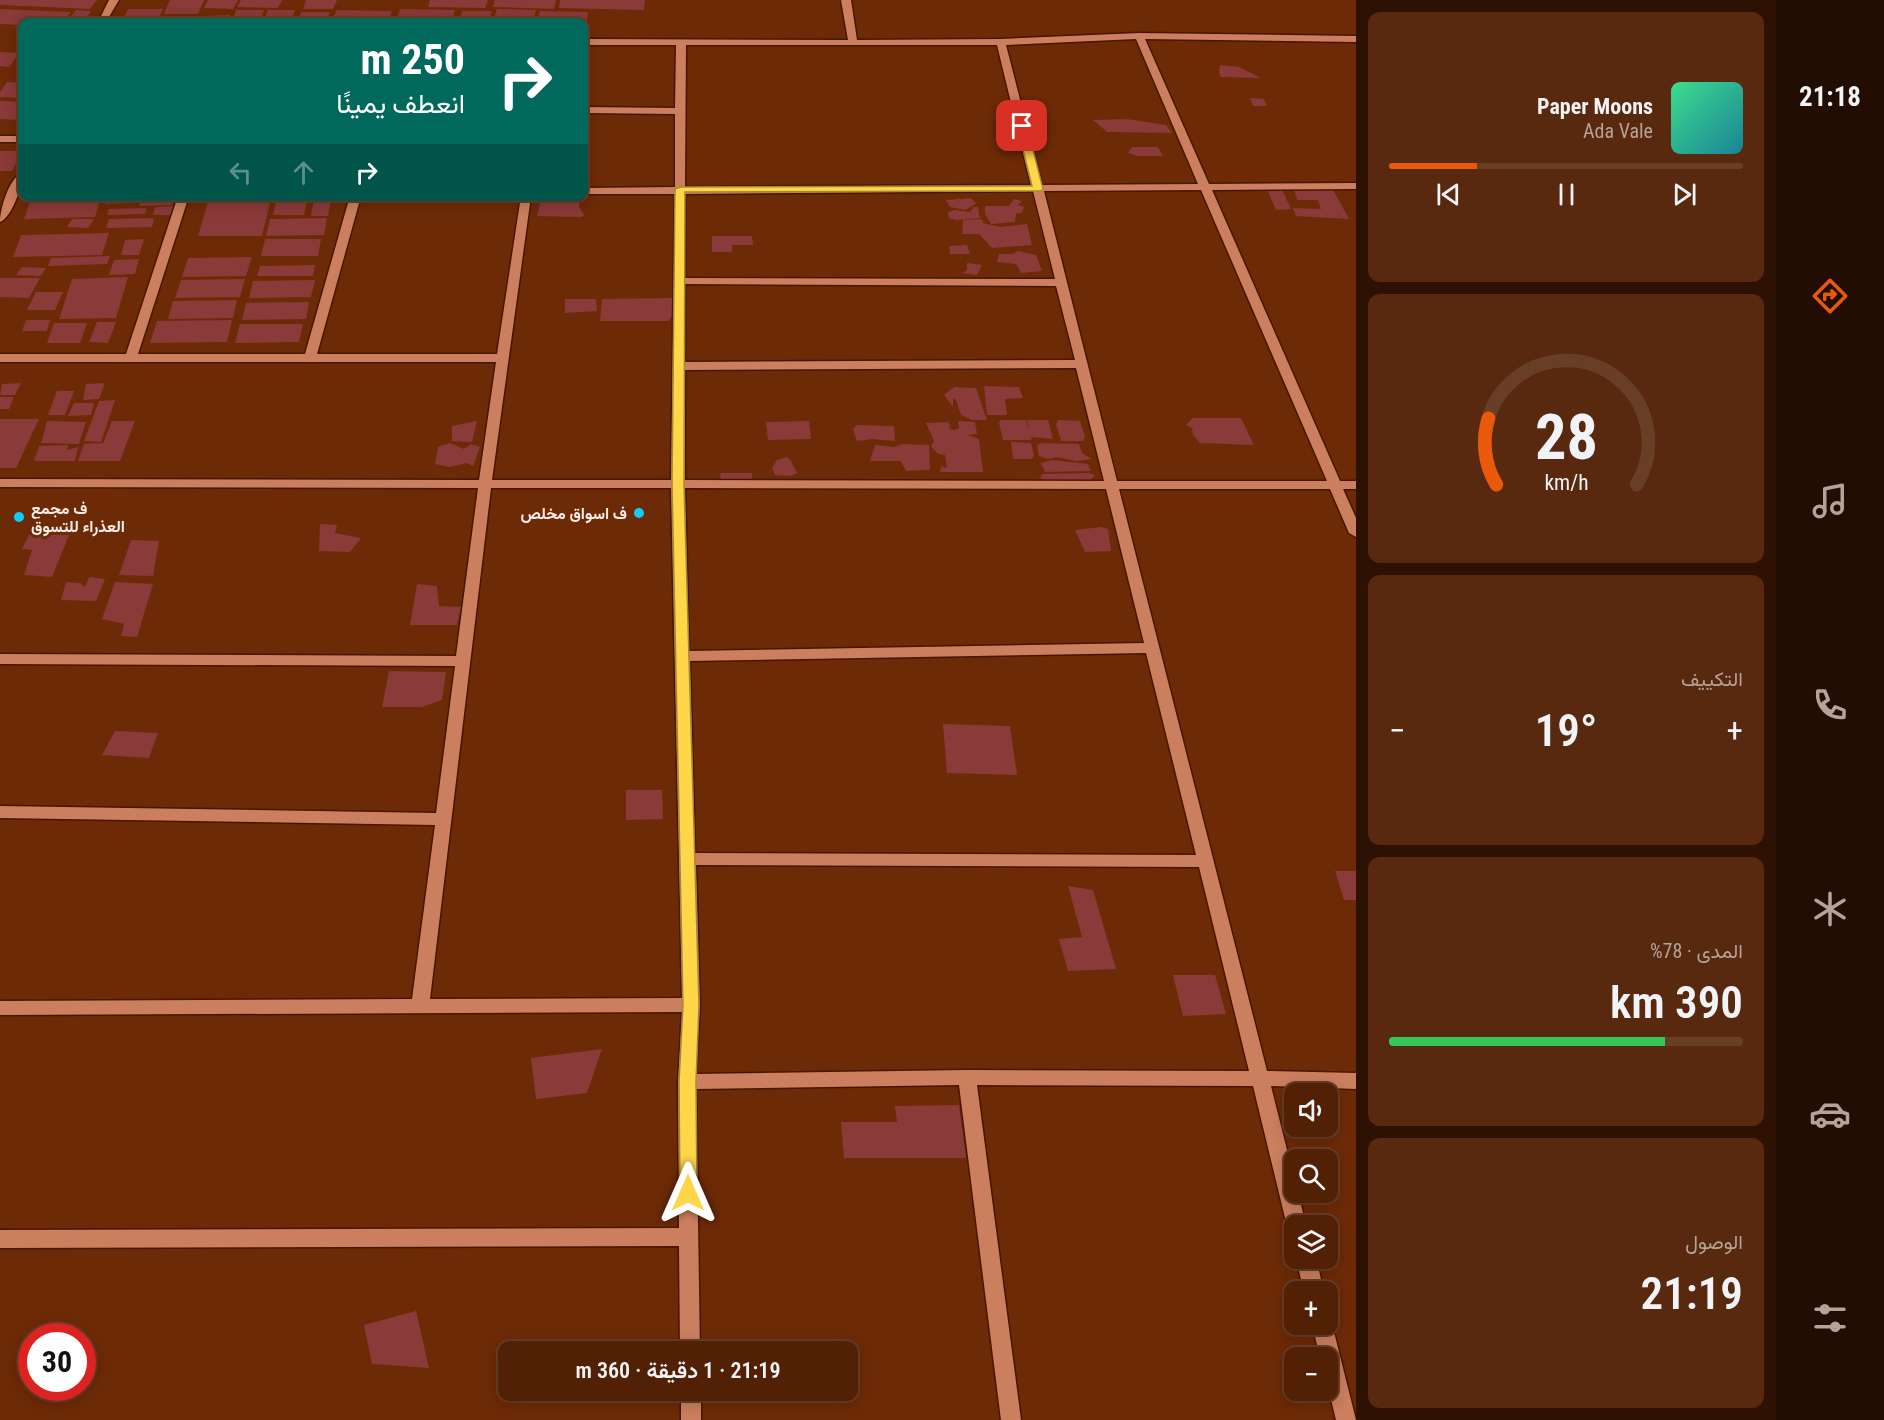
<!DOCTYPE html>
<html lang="ar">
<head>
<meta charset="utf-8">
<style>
	:root { --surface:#522005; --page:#58280f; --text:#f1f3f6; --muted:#b5a39a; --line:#683e27; --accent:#ea580c }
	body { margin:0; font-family:"Roboto Condensed",Vazirmatn,sans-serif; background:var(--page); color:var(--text); direction:rtl; height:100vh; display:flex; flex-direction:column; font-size:22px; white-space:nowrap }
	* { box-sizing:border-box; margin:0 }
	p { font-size:20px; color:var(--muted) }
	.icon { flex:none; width:33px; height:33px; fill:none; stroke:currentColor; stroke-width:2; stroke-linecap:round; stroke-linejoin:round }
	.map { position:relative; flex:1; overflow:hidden; direction:ltr }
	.sheet { display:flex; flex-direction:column; gap:12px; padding:12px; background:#2d1203; width:420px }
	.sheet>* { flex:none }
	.top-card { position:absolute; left:18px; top:18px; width:570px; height:183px; border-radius:12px; box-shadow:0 3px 15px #0003,0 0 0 2px var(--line); direction:rtl; background:#00695c; color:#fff; overflow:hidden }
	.fabs { position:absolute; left:1284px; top:1083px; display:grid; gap:12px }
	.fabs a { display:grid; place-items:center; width:54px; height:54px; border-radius:12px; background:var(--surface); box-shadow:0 3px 15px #0003,0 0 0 2px var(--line); font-size:30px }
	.speed { position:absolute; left:18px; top:1323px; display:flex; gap:12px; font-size:30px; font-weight:700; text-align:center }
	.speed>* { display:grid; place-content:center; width:78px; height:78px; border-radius:50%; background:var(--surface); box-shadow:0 3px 15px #0003,0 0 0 2px var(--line); line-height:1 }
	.speed .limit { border:9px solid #d22; background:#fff; color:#111 }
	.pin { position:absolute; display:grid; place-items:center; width:51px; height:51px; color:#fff; margin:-26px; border-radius:12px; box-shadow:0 3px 9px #0006 }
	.me { position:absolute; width:66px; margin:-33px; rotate:0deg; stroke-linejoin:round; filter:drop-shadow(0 0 4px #0008) }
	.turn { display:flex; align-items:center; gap:21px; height:126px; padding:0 24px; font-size:27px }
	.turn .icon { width:78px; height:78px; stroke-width:2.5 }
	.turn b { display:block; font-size:42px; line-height:51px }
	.lanes { display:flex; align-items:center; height:57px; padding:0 24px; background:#0003; justify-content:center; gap:30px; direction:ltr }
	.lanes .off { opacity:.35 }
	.big { font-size:45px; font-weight:600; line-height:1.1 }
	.sheet .widget { flex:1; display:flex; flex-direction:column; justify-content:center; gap:9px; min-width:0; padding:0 21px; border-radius:12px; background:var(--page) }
	.sheet .dial { align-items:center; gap:0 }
	.dial svg { height:156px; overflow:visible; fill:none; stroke:var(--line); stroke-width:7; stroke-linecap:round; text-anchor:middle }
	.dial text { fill:var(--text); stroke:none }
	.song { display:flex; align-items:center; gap:18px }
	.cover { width:72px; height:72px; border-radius:9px; background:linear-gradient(135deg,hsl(150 70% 55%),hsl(190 70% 35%)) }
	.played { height:6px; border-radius:3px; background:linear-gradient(90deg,var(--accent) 25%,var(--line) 25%) }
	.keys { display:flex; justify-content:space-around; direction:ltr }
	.heat { display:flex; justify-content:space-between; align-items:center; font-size:33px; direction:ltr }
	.charge { height:9px; border-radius:4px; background:linear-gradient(90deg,#34c759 78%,var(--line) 0) }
	.trip { position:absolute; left:498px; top:1341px; width:360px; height:60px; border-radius:12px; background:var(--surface); box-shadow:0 3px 15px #0003,0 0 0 2px var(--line); font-weight:600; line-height:60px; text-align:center; direction:rtl }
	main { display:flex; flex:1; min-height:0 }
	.tabs { display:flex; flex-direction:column; width:108px; justify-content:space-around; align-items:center; background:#210d02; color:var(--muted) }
	.tabs .icon { width:42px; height:42px }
	.tabs .current { color:var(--accent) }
	.tabs b { font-size:27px; color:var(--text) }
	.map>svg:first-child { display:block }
	.building { fill:#8a3a38 }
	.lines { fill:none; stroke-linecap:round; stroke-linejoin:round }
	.minor-casing { stroke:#481600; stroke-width:3 }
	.minor { fill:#cb7f5f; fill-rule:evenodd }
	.route { fill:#ffd54a; stroke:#a68a30; stroke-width:1.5 }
	.poi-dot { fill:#13cafb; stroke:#6d2a07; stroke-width:2 }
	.labels { text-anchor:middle; stroke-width:6; stroke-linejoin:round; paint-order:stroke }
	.poi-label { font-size:16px; font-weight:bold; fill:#ffeee7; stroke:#6d2a07; text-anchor:start }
</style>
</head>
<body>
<main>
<nav class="tabs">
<b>21:18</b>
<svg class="icon current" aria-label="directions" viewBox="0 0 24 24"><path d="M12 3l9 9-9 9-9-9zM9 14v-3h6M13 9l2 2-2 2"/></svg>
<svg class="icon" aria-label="music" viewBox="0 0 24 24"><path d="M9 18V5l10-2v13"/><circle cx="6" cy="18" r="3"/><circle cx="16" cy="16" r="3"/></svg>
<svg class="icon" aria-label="phone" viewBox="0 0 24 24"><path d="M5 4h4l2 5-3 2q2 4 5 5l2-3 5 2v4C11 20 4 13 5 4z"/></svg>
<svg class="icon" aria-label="climate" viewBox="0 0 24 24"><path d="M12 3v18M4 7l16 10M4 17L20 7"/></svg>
<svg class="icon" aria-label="car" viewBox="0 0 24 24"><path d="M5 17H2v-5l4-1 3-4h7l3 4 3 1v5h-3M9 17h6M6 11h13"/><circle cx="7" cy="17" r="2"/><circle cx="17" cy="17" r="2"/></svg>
<svg class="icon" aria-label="filters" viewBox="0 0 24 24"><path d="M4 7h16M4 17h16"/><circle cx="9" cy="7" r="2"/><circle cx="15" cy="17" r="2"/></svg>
</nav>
<section class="sheet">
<div class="widget">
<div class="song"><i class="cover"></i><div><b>Paper Moons</b><p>Ada Vale</p></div></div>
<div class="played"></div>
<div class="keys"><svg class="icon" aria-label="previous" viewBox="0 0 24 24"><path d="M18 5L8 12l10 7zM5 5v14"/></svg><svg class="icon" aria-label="pause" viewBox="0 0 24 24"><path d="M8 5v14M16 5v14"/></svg><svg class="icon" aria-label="next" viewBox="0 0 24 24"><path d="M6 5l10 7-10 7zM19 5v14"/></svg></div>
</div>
<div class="widget dial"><svg viewBox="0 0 100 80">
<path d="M14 69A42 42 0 1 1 86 69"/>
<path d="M14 69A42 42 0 0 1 10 35" stroke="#ea580c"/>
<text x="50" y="56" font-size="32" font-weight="700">28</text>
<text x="50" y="72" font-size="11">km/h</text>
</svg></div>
<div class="widget"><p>التكييف</p>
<div class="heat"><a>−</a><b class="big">19°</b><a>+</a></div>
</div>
<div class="widget"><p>المدى · 78%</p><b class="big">390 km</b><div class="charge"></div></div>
<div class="widget"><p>الوصول</p><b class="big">21:19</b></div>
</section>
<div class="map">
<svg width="1356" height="1420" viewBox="0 0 1356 1420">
	<rect width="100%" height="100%" fill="#6d2a07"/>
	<path class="building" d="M 0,0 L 97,0 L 90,9 L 0,5 Z
		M 170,0 L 204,0 L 198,14 L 164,14 Z
		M 208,0 L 238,0 L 233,9 L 204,8 Z
		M 241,0 L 282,0 L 278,8 L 237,7 Z
		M 306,0 L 337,0 L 333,9 L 303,9 Z
		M 430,0 L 488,0 L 485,8 L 428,7 Z
		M 495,0 L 556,0 L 554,9 L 493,7 Z
		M 560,0 L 645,0 L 644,10 L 559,8 Z
		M 0,9 L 71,12 L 63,22 L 22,22 L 22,25 L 0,24 Z
		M 128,9 L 163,9 L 157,22 L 122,22 Z
		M 400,9 L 455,10 L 452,22 L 396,22 Z
		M 497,9 L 536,10 L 534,18 L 494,17 Z
		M 76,10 L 91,11 L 85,20 L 69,19 Z
		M 236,10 L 264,10 L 261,19 L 233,19 Z
		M 268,10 L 295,10 L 291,22 L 263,22 Z
		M 337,10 L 392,11 L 388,22 L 331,22 Z
		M 462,11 L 492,11 L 489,22 L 459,22 Z
		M 540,11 L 588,12 L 585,34 L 584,22 L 537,22 Z
		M 301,12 L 330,12 L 326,22 L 297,22 Z
		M 230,15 L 227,22 L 201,22 L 204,16 Z
		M 0,52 L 19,53 L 9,67 L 0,66 Z
		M 1220,65 L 1239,67 L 1261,78 L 1221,77 L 1219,73 Z
		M 7,82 L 22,83 L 22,98 L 0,97 L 0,92 Z
		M 1250,98 L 1264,99 L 1267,106 L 1253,106 Z
		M 0,101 L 22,102 L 22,120 L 0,119 Z
		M 1127,119 L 1166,125 L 1172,133 L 1107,132 L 1093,120 Z
		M 1132,147 L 1158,147 L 1163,156 L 1137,156 L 1128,153 Z
		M 0,151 L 22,151 L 12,171 L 0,171 Z
		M 1293,187 L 1332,188 L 1349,219 L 1296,216 L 1293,208 L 1321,209 L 1318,200 L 1297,200 Z
		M 1267,189 L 1282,189 L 1291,209 L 1276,210 Z
		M 32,196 L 101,196 L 95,217 L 24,219 Z
		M 107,196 L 133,196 L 131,203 L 105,204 Z
		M 174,196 L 172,205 L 139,206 L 142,197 Z
		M 542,196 L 580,196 L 579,207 L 584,215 L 582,217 L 537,216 Z
		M 271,198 L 262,236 L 198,236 L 209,199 Z
		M 277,198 L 308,198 L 304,215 L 273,215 Z
		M 971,198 L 976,204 L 965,210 L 950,207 L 946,200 Z
		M 314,199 L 331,199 L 328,216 L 311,216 Z
		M 1014,199 L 1022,201 L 1018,205 L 1024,207 L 1022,213 L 1016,214 L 1015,222 L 991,224 L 985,214 L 985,206 L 1009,206 Z
		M 174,206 L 172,215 L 153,215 L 155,207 Z
		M 974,207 L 978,207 L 979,216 L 982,218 L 956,220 L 949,218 L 948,212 L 955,210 L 970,212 Z
		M 146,208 L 145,214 L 107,215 L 109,209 Z
		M 154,218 L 152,227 L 106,228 L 109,219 Z
		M 327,218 L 324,235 L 266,236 L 270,219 Z
		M 72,219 L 94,219 L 88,228 L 67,227 Z
		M 979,219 L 983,220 L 983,223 L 1001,227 L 1027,224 L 1032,245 L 992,248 L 979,234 L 962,234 L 963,220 Z
		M 109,233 L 102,255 L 13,257 L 21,235 Z
		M 712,236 L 752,236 L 753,245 L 732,245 L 732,252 L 712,252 Z
		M 144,239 L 139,255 L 121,255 L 125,240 Z
		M 265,239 L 321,239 L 318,256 L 261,256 Z
		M 967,245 L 970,254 L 950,254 L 949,246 Z
		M 1018,251 L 1036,255 L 1042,271 L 1021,273 L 1016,264 L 997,262 L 999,254 L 1012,254 Z
		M 110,256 L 107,264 L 48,266 L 51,258 Z
		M 252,257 L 246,276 L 182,277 L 188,258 Z
		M 139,259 L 135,274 L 109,275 L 114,260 Z
		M 967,263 L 982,265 L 977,275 L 962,273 L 967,270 Z
		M 315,265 L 313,276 L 257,276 L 260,266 Z
		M 22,267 L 46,268 L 41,276 L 16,275 Z
		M 128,277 L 116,318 L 59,319 L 72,279 Z
		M 0,278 L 40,278 L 29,298 L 0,297 Z
		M 245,279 L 240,297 L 175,298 L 181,280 Z
		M 315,280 L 311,297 L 249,298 L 253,281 Z
		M 36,292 L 63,292 L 55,310 L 27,310 Z
		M 673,298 L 676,302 L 675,309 L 669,321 L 600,321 L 602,299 Z
		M 565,299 L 596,299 L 597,311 L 565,313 Z
		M 237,300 L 233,318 L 168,319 L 173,301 Z
		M 309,302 L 306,319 L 242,320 L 246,303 Z
		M 26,320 L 50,320 L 47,331 L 22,331 Z
		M 232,320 L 227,342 L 150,343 L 157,321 Z
		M 97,322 L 116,322 L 108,343 L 89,342 Z
		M 54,323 L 87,323 L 80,343 L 47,343 Z
		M 240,324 L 303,324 L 299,342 L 235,343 Z
		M 21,383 L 15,395 L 0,395 L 2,384 Z
		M 105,383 L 99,399 L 83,400 L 86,384 Z
		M 984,386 L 1019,387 L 1023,398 L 1005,399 L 1007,415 L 987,415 Z
		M 954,387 L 976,388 L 987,420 L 972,420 L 961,415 L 956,400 L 953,398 L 953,407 L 944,395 Z
		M 57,391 L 74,391 L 65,415 L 48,415 Z
		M 0,397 L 14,397 L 9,409 L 0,409 Z
		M 115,400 L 101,442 L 84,441 L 99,401 Z
		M 74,403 L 94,403 L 91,415 L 68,416 Z
		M 1193,418 L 1241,418 L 1254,445 L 1200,443 L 1193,435 L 1192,428 L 1186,425 Z
		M 0,419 L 39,419 L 16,468 L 0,468 Z
		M 1001,420 L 1026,420 L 1029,432 L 1027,420 L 1048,420 L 1053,439 L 1031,437 L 1032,440 L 1003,440 L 999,423 Z
		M 1058,420 L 1080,421 L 1085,437 L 1083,441 L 1061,441 L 1056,424 Z
		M 47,421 L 86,422 L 79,444 L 41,443 Z
		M 112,421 L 135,421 L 120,461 L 78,461 L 84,444 L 103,443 Z
		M 477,421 L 472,442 L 452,441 L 452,426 Z
		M 809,421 L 811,439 L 768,440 L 766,422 Z
		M 958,421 L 975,422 L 977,434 L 967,435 L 979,439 L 983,472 L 940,472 L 941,466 L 947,468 L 945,455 L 938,454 L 931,446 L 934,441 L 926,423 L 948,422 L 950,425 L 949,429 L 954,430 L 959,428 Z
		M 857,425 L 894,426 L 895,441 L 872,439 L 857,441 L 853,429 Z
		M 1011,442 L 1031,443 L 1034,455 L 1032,459 L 1013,459 Z
		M 450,443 L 464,449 L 471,444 L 480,447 L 473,466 L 467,463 L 450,467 L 435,464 L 438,447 Z
		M 1040,443 L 1079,444 L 1082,453 L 1092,459 L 1076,461 L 1057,457 L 1048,459 L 1039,456 L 1037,446 Z
		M 902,444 L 929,445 L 930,470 L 906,471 L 901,461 L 870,461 L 875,445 L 895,447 Z
		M 68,445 L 67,450 L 78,447 L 75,461 L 34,461 L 39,446 Z
		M 787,457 L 791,461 L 797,473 L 791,476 L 775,475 L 772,468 L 777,460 Z
		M 1052,460 L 1088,464 L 1091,471 L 1045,472 L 1041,463 Z
		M 720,473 L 752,473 L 752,481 L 721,481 Z
		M 1088,473 L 1095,475 L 1090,481 L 1045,481 L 1040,478 L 1042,474 Z
		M 35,523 L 73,525 L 52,577 L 24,575 L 32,550 L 22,549 Z
		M 320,524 L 337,525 L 335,533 L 361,538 L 350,552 L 319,551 Z
		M 1101,527 L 1108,529 L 1111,551 L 1085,552 L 1075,530 Z
		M 131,540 L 159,541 L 153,576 L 119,575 Z
		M 89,577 L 105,579 L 96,601 L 61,600 L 66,582 L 80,583 L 85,587 Z
		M 115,582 L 153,584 L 137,637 L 121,636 L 124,624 L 102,619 Z
		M 417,584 L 437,586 L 439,606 L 461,607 L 457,625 L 410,625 Z
		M 389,671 L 446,672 L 442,700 L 422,707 L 382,707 Z
		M 943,724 L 1010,726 L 1017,775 L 947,773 Z
		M 115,731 L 158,733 L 149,758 L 102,755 Z
		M 626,790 L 662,790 L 663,819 L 626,820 Z
		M 1335,871 L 1356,871 L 1356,900 L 1344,900 Z
		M 1068,886 L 1093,890 L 1116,969 L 1068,971 L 1059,939 L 1082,937 Z
		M 1173,975 L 1215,975 L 1226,1014 L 1183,1016 Z
		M 602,1049 L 587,1093 L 536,1099 L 531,1058 Z
		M 959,1105 L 966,1158 L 844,1158 L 841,1122 L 897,1122 L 895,1106 Z
		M 416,1311 L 429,1368 L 372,1364 L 364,1325 Z"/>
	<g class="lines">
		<g class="minor-casing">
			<path id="minor" d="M 109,0 L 119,0 L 106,22 L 98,22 Z
				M 841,0 L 851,0 L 857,40 L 1001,39 L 1139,33 L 1356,36 L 1356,42 L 1145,39 L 1209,184 L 1356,183 L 1356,189 L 1212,190 L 1340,481 L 1356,481 L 1356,489 L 1343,489 L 1356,518 L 1356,537 L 1349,533 L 1330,489 L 1119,489 L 1267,1071 L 1356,1073 L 1356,1089 L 1271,1086 L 1294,1178 L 1294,1192 L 1298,1192 L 1306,1226 L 1294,1226 L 1294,1234 L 1290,1232 L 1287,1226 L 1253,1086 L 977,1085 L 1021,1420 L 1001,1420 L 959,1085 L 696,1089 L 700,1352 L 680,1352 L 679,1246 L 0,1248 L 0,1230 L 679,1228 L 678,1082 L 682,1012 L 0,1015 L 0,1001 L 412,999 L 435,825 L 0,818 L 0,806 L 436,813 L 455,666 L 0,664 L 0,654 L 456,656 L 478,488 L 0,487 L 0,479 L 479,480 L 496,362 L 0,362 L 0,354 L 126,354 L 178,196 L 189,196 L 138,354 L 305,354 L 350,196 L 361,196 L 317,354 L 497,354 L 521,196 L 531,196 L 492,480 L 671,480 L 675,194 L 584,194 L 584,188 L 675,187 L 675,114 L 584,113 L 584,107 L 675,108 L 676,45 L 584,45 L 584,39 L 848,40 ZM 1136,39 L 1198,184 L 1042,185 L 1006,45 ZM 686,45 L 997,45 L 1031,185 L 685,187 ZM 1201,190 L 1327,481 L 1117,481 L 1044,191 ZM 1033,191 L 1055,279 L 685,278 L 685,194 ZM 685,284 L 1056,286 L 1075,360 L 685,362 ZM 1076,368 L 1104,481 L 685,480 L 685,370 ZM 491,488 L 671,488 L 682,998 L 430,999 ZM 685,488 L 1106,489 L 1144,643 L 689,651 ZM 1146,653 L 1196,855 L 695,853 L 690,661 ZM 696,865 L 1199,867 L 1249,1071 L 967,1070 L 696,1074 L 700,1005 Z
				M 0,136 L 22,136 L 22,142 L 0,142 Z
				M 22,173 C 23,185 12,217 0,222 C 0,209 9,178 22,173 Z
				M 1296,1258 L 1316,1258 L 1324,1292 L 1304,1292 Z
				M 1328,1317 L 1332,1324 L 1356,1420 L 1336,1420 L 1328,1387 L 1328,1358 L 1320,1358 L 1312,1324 L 1328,1324 Z
				M 681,1390 L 701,1390 L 701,1420 L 681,1420 Z"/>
		</g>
		<use href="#minor" class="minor"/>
	</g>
	<path class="route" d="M 1022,123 L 1027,126 L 1043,189 L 1041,191 L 685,192 L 684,484 L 699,1005 L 696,1082 L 697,1193 L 694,1198 L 688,1200 L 682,1198 L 680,1193 L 679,1082 L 683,1005 L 672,484 L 675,189 L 680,187 L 1032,186 L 1017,126 Z"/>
	<g class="poi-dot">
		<circle cx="639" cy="513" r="6"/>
		<circle cx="19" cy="517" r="6"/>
	</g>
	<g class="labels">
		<g class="poi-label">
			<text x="31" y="514">ف مجمع<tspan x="31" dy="18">العذراء للتسوق</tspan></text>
			<text x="627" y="519" text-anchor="end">ف اسواق مخلص</text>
		</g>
	</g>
</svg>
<div class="fabs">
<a><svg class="icon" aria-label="sound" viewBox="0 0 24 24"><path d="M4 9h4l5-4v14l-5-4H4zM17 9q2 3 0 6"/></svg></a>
<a><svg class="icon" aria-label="search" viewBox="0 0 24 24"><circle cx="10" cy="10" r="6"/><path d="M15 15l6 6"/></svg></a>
<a><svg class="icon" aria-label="layers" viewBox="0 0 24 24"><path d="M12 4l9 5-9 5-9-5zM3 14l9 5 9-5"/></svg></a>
<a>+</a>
<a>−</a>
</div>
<div class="speed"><div class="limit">30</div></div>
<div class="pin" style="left:1022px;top:126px;background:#d93025"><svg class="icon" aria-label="arrive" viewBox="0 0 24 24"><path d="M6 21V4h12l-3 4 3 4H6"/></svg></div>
<svg class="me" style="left:688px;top:1193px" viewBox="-20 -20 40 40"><path d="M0-17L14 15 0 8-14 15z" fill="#ffd54a" stroke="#fff" stroke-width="4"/></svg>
<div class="trip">21:19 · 1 دقيقة · 360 m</div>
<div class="top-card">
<div class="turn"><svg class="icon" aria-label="right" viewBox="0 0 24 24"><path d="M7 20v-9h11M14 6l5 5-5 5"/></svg><div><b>250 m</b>انعطف يمينًا</div></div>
<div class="lanes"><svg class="icon off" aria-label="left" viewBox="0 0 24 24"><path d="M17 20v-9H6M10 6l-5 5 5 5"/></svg><svg class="icon off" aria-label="ahead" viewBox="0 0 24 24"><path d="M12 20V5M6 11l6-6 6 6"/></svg><svg class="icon" aria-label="right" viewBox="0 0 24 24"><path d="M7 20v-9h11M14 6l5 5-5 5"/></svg></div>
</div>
</div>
</main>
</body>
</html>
